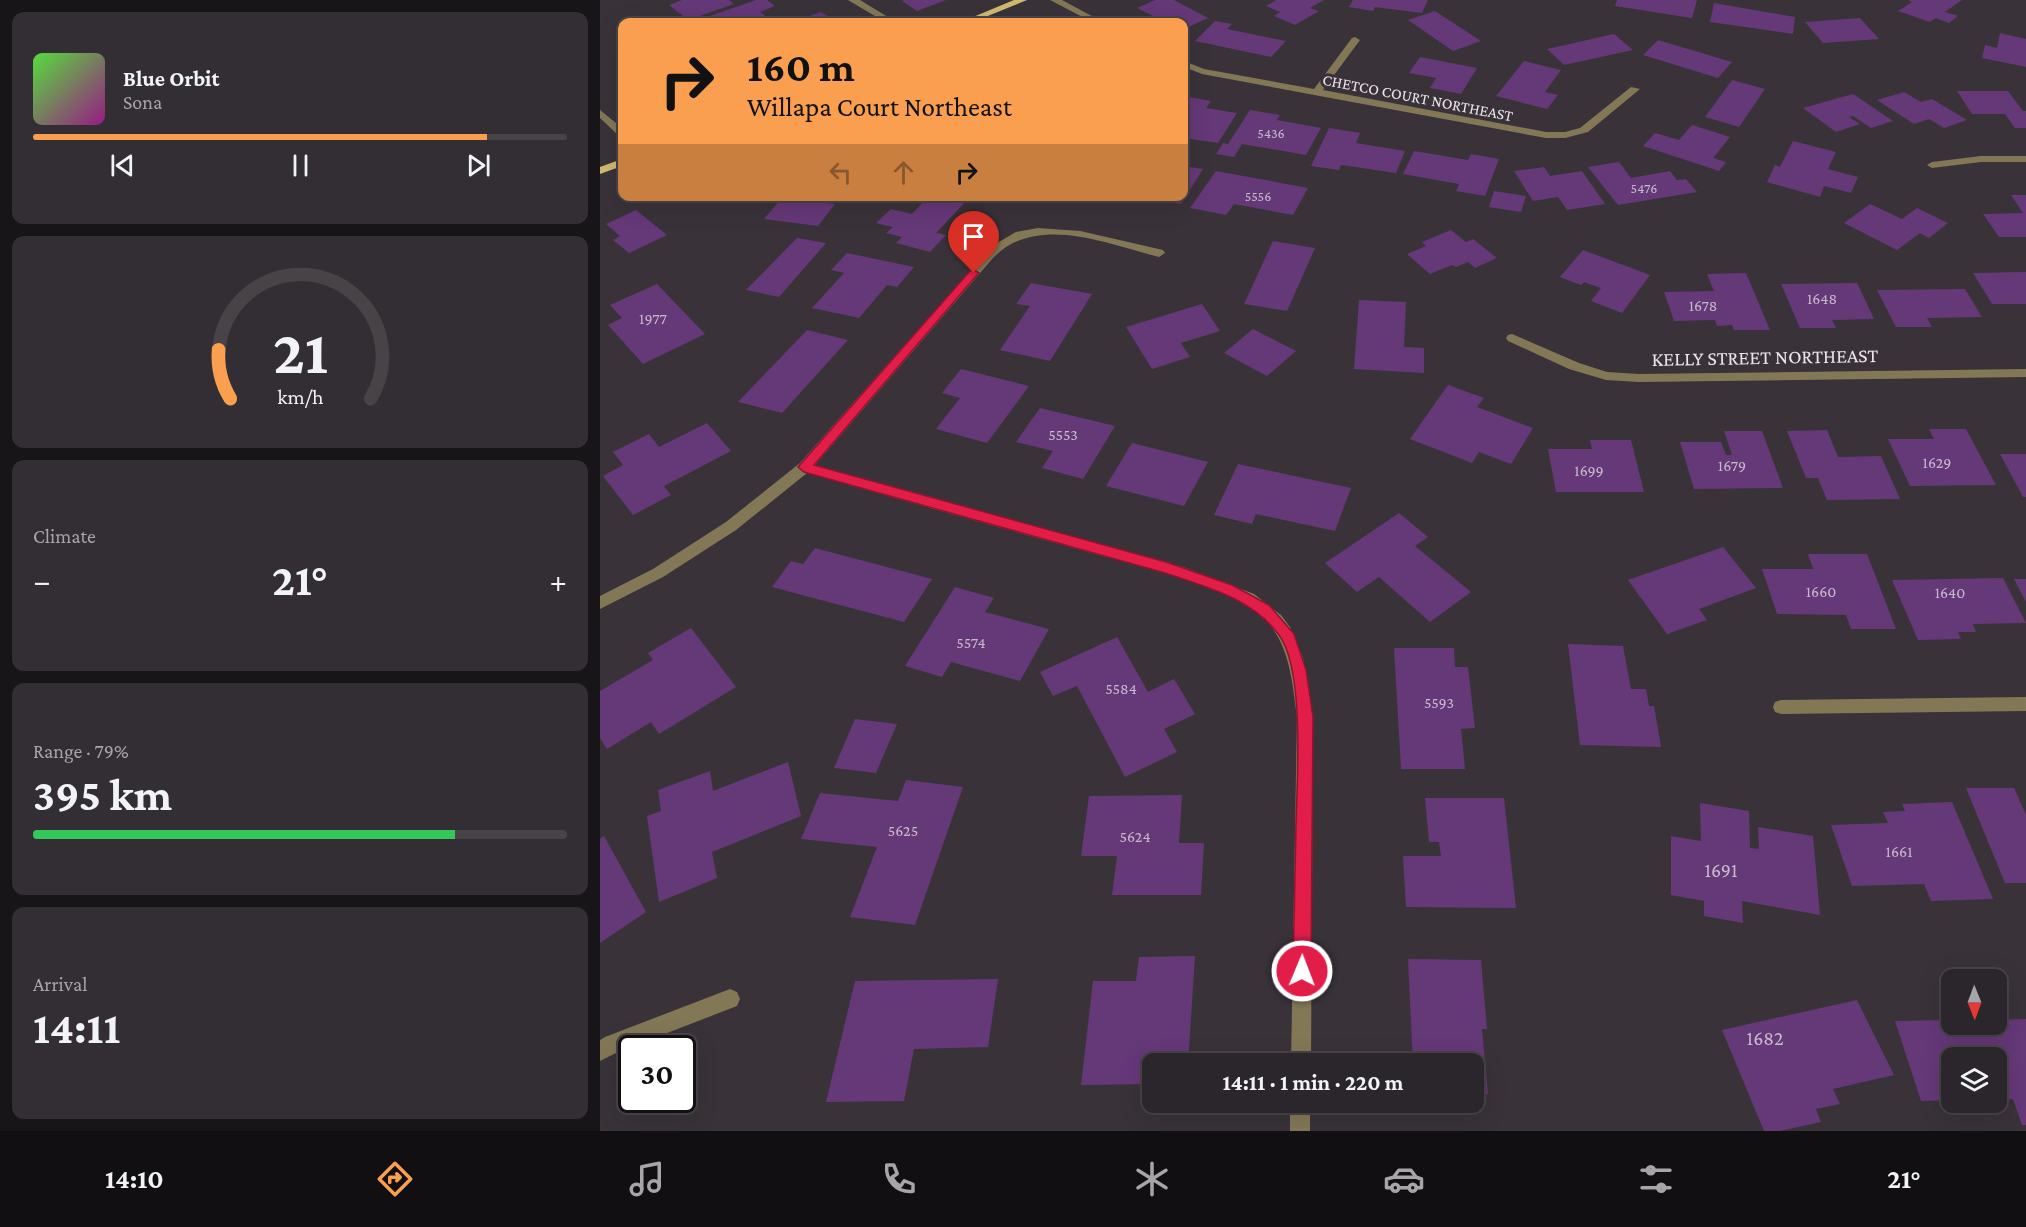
<!DOCTYPE html>
<html lang="en">
<head>
<meta charset="utf-8">
<style>
	:root { --surface:#2b262b; --page:#332e33; --text:#f1f3f6; --muted:#a6a5a9; --line:#474347; --accent:#fa9f4f }
	body { margin:0; font-family:"Crimson Pro",serif; background:var(--page); color:var(--text); height:100vh; display:flex; flex-direction:column; font-size:22px; white-space:nowrap }
	* { box-sizing:border-box; margin:0 }
	p { font-size:20px; color:var(--muted) }
	.icon { flex:none; width:33px; height:33px; fill:none; stroke:currentColor; stroke-width:2; stroke-linecap:round; stroke-linejoin:round }
	.map { position:relative; flex:1; overflow:hidden }
	.sheet { display:flex; flex-direction:column; gap:12px; padding:12px; background:#181518; width:600px }
	.sheet>* { flex:none }
	.banner { position:absolute; left:18px; top:18px; width:570px; height:183px; border-radius:12px; box-shadow:0 6px 24px #0002,0 0 0 2px var(--line); background:#fa9f4f; color:#111; overflow:hidden }
	.needle { width:39px; rotate:179deg }
	.fabs { position:absolute; left:1341px; top:969px; display:grid; gap:12px }
	.fabs a { display:grid; place-items:center; width:66px; height:66px; border-radius:12px; background:var(--surface); box-shadow:0 6px 24px #0002,0 0 0 2px var(--line); font-size:30px }
	.speed { position:absolute; left:18px; top:1035px; display:flex; gap:12px; font-size:30px; font-weight:700; text-align:center }
	.speed>* { display:grid; place-content:center; width:78px; height:78px; border-radius:50%; background:var(--surface); box-shadow:0 6px 24px #0002,0 0 0 2px var(--line); line-height:1 }
	.speed .limit { border:3px solid #111; border-radius:9px; background:#fff; color:#111 }
	.pin { position:absolute; display:grid; place-items:center; width:51px; height:51px; color:#fff; margin:-62px -26px; border-radius:50% 50% 50% 0; rotate:-45deg; box-shadow:0 0 6px #0007 }
	.pin .icon { rotate:45deg }
	.me { position:absolute; width:66px; margin:-33px; rotate:1deg; stroke-linejoin:round; filter:drop-shadow(0 0 4px #0008) }
	.turn { display:flex; align-items:center; gap:21px; height:126px; padding:0 30px; font-size:27px }
	.turn .icon { width:78px; height:78px; stroke-width:2.5 }
	.turn b { display:block; font-size:42px; line-height:51px }
	.lanes { display:flex; align-items:center; height:57px; padding:0 30px; background:#0003; justify-content:center; gap:30px; direction:ltr }
	.lanes .off { opacity:.35 }
	.big { font-size:45px; font-weight:700; line-height:1.1 }
	.sheet .card { flex:1; display:flex; flex-direction:column; justify-content:center; gap:9px; min-width:0; padding:0 21px; border-radius:12px; background:var(--page) }
	.sheet .dial { align-items:center; gap:0 }
	.dial svg { height:156px; overflow:visible; fill:none; stroke:var(--line); stroke-width:7; stroke-linecap:round; text-anchor:middle }
	.dial text { fill:var(--text); stroke:none }
	.song { display:flex; align-items:center; gap:18px }
	.cover { width:72px; height:72px; border-radius:9px; background:linear-gradient(135deg,hsl(110 70% 55%),hsl(310 70% 35%)) }
	.played { height:6px; border-radius:3px; background:linear-gradient(90deg,var(--accent) 85%,var(--line) 85%) }
	.keys { display:flex; justify-content:space-around; direction:ltr }
	.heat { display:flex; justify-content:space-between; align-items:center; font-size:33px; direction:ltr }
	.charge { height:9px; border-radius:4px; background:linear-gradient(90deg,#34c759 79%,var(--line) 0) }
	.trip { position:absolute; left:542px; top:1053px; width:342px; height:60px; border-radius:12px; background:var(--surface); box-shadow:0 6px 24px #0002,0 0 0 2px var(--line); font-weight:700; line-height:60px; text-align:center }
	.dock { display:flex; height:96px; justify-content:space-around; align-items:center; background:#110f11; color:var(--muted) }
	.dock .icon { width:42px; height:42px }
	.dock .selected { color:var(--accent) }
	.dock b { font-size:27px; color:var(--text) }
	main { display:flex; flex:1; min-height:0 }
	.map>svg:first-child { display:block }
	.building { fill:#653878 }
	.lines { fill:none; stroke-linecap:round; stroke-linejoin:round }
	.minor { fill:#837856; fill-rule:evenodd }
	.major { fill:#cfb971; fill-rule:evenodd }
	.route { fill:#e11d48; stroke:#92132f; stroke-width:1.5 }
	.labels { text-anchor:middle; stroke-width:6; stroke-linejoin:round; paint-order:stroke }
	.far-number-label { font-size:14px; fill:#c8bacd }
	.far-street-label { font-size:16px; fill:#e9e5e9; stroke:#393339 }
	.number-label { font-size:16px; fill:#c8bacd }
	.street-label { font-size:20px; fill:#e9e5e9; stroke:#393339 }
	.near-number-label { font-size:20px; fill:#c8bacd }
</style>
</head>
<body>
<main>
<section class="sheet">
<div class="card">
<div class="song"><i class="cover"></i><div><b>Blue Orbit</b><p>Sona</p></div></div>
<div class="played"></div>
<div class="keys"><svg class="icon" aria-label="previous" viewBox="0 0 24 24"><path d="M18 5L8 12l10 7zM5 5v14"/></svg><svg class="icon" aria-label="pause" viewBox="0 0 24 24"><path d="M8 5v14M16 5v14"/></svg><svg class="icon" aria-label="next" viewBox="0 0 24 24"><path d="M6 5l10 7-10 7zM19 5v14"/></svg></div>
</div>
<div class="card dial"><svg viewBox="0 0 100 80">
<path d="M14 69A42 42 0 1 1 86 69"/>
<path d="M14 69A42 42 0 0 1 8 44" stroke="#fa9f4f"/>
<text x="50" y="56" font-size="32" font-weight="700">21</text>
<text x="50" y="72" font-size="11">km/h</text>
</svg></div>
<div class="card"><p>Climate</p>
<div class="heat"><a>−</a><b class="big">21°</b><a>+</a></div>
</div>
<div class="card"><p>Range · 79%</p><b class="big">395 km</b><div class="charge"></div></div>
<div class="card"><p>Arrival</p><b class="big">14:11</b></div>
</section>
<div class="map">
<svg width="1426" height="1131" viewBox="0 0 1426 1131">
	<rect width="100%" height="100%" fill="#393339"/>
	<path class="building" d="M 82,0 L 129,0 L 134,4 L 88,20 L 69,5 Z
		M 156,0 L 167,0 L 175,6 L 160,12 L 172,21 L 118,22 L 110,16 Z
		M 305,0 L 346,0 L 317,11 L 302,1 Z
		M 555,0 L 574,0 L 608,18 L 584,29 L 584,22 L 565,22 L 537,8 Z
		M 676,0 L 724,0 L 710,8 L 719,11 L 695,25 L 674,16 L 680,12 L 666,6 Z
		M 753,0 L 828,0 L 822,13 L 775,7 L 773,11 L 749,7 Z
		M 1017,0 L 1097,0 L 1092,18 L 1015,6 Z
		M 1308,0 L 1362,0 L 1345,12 L 1358,16 L 1349,23 L 1336,18 L 1330,22 L 1298,11 L 1312,2 Z
		M 1114,3 L 1195,17 L 1193,34 L 1110,22 Z
		M 835,11 L 881,41 L 853,51 L 808,20 Z
		M 221,12 L 235,21 L 193,22 Z
		M 1260,18 L 1279,39 L 1223,43 L 1205,22 Z
		M 615,21 L 632,24 L 627,29 L 686,41 L 671,57 L 595,41 Z
		M 1400,33 L 1426,39 L 1426,67 L 1382,58 L 1385,45 L 1397,48 Z
		M 1014,34 L 1033,50 L 964,65 L 947,49 Z
		M 1058,40 L 1132,62 L 1118,78 L 1043,55 Z
		M 820,57 L 877,68 L 861,94 L 830,88 L 836,78 L 809,73 Z
		M 924,61 L 961,70 L 945,92 L 958,95 L 947,109 L 896,96 Z
		M 1132,80 L 1165,89 L 1139,127 L 1105,117 Z
		M 1357,91 L 1408,91 L 1423,111 L 1426,111 L 1426,128 L 1415,128 L 1405,114 L 1372,114 Z
		M 1304,92 L 1321,102 L 1332,99 L 1367,120 L 1344,128 L 1329,119 L 1314,124 L 1277,100 Z
		M 1253,94 L 1293,121 L 1271,128 L 1253,116 L 1249,117 L 1260,124 L 1236,132 L 1203,108 Z
		M 584,96 L 611,101 L 606,108 L 637,113 L 618,143 L 584,138 L 586,130 L 584,130 Z
		M 650,110 L 680,115 L 677,120 L 721,128 L 706,155 L 642,144 L 634,157 L 616,154 L 623,143 L 628,144 Z
		M 1092,125 L 1130,137 L 1113,158 L 1126,162 L 1119,171 L 1043,146 L 1055,133 L 1079,140 Z
		M 729,128 L 760,133 L 756,143 L 805,151 L 796,173 L 741,165 L 739,170 L 711,166 Z
		M 1193,141 L 1236,152 L 1228,169 L 1258,177 L 1251,193 L 1224,186 L 1220,197 L 1167,182 L 1175,165 L 1180,167 Z
		M 814,151 L 868,160 L 871,154 L 899,159 L 885,196 L 856,191 L 859,184 L 803,174 Z
		M 1019,162 L 1031,178 L 1070,171 L 1077,180 L 1086,179 L 1097,192 L 1018,205 L 988,167 Z
		M 584,166 L 603,169 L 581,204 L 551,199 L 553,196 L 584,196 Z
		M 944,167 L 950,176 L 982,171 L 1005,204 L 967,210 L 958,197 L 933,201 L 914,171 Z
		M 616,171 L 708,188 L 693,215 L 634,204 L 626,215 L 590,208 Z
		M 894,191 L 926,196 L 921,212 L 889,207 Z
		M 1411,195 L 1426,195 L 1426,237 L 1399,237 L 1383,214 L 1423,213 Z
		M 322,196 L 371,196 L 336,233 L 346,235 L 330,252 L 296,243 L 302,237 L 286,233 L 293,227 L 276,223 L 291,209 L 312,214 L 323,202 L 318,201 Z
		M 399,196 L 428,196 L 429,198 L 401,203 Z
		M 182,198 L 235,204 L 218,226 L 164,219 Z
		M 1270,204 L 1302,219 L 1317,208 L 1348,223 L 1329,238 L 1320,233 L 1297,250 L 1244,223 Z
		M 36,210 L 67,235 L 29,253 L 13,240 L 20,236 L 6,224 Z
		M 851,230 L 866,242 L 873,239 L 897,258 L 875,268 L 868,262 L 856,267 L 852,265 L 830,274 L 807,254 L 826,246 L 822,242 Z
		M 197,238 L 226,243 L 179,297 L 146,290 Z
		M 673,241 L 715,248 L 687,311 L 644,304 Z
		M 983,250 L 1050,275 L 1022,313 L 991,301 L 1001,288 L 984,282 L 981,285 L 960,277 Z
		M 247,253 L 314,267 L 297,287 L 287,285 L 259,318 L 212,308 L 244,273 L 231,270 Z
		M 1426,272 L 1426,304 L 1392,304 L 1373,273 Z
		M 1146,273 L 1170,330 L 1134,330 L 1132,325 L 1117,326 L 1115,320 L 1074,321 L 1064,292 L 1114,291 L 1107,274 Z
		M 431,283 L 492,294 L 450,361 L 400,350 L 430,306 L 416,304 Z
		M 1257,283 L 1274,319 L 1232,320 L 1236,328 L 1200,328 L 1181,284 Z
		M 57,284 L 105,334 L 43,364 L 8,325 L 22,318 L 10,305 Z
		M 1365,289 L 1382,317 L 1327,318 L 1332,327 L 1296,327 L 1277,290 Z
		M 759,300 L 806,302 L 804,347 L 824,348 L 824,373 L 754,369 Z
		M 602,304 L 620,331 L 581,343 L 590,357 L 552,369 L 526,327 Z
		M 653,329 L 696,351 L 667,376 L 624,353 Z
		M 207,330 L 248,340 L 182,413 L 138,402 Z
		M 361,369 L 429,386 L 387,443 L 336,429 L 360,398 L 342,393 Z
		M 848,385 L 884,398 L 877,407 L 933,428 L 911,464 L 879,452 L 872,463 L 810,439 Z
		M 440,408 L 515,426 L 483,479 L 442,468 L 453,451 L 416,442 Z
		M 107,423 L 131,451 L 64,486 L 71,495 L 33,515 L 3,476 L 23,465 L 13,452 L 49,434 L 59,447 Z
		M 1329,429 L 1366,429 L 1396,485 L 1310,486 L 1288,439 L 1334,439 Z
		M 1227,430 L 1238,457 L 1281,456 L 1300,499 L 1227,500 L 1218,478 L 1206,478 L 1187,431 Z
		M 1124,431 L 1162,431 L 1183,488 L 1094,489 L 1080,442 L 1121,442 L 1126,455 L 1132,455 Z
		M 990,440 L 1031,440 L 1044,492 L 956,492 L 948,449 L 992,449 Z
		M 532,443 L 608,462 L 584,506 L 506,486 Z
		M 1400,454 L 1426,454 L 1426,497 L 1423,497 Z
		M 638,464 L 751,488 L 735,531 L 656,514 L 652,524 L 614,515 Z
		M 799,513 L 828,537 L 815,546 L 871,592 L 830,622 L 779,577 L 757,592 L 725,563 Z
		M 1123,547 L 1156,588 L 1099,609 L 1107,620 L 1067,634 L 1028,580 Z
		M 215,548 L 332,579 L 304,622 L 172,587 L 191,561 L 203,564 Z
		M 1208,554 L 1267,554 L 1296,629 L 1251,629 L 1246,615 L 1177,614 L 1162,569 L 1213,569 Z
		M 1403,578 L 1426,623 L 1373,624 L 1376,632 L 1358,632 L 1361,639 L 1318,640 L 1292,580 Z
		M 1414,579 L 1426,579 L 1426,602 Z
		M 355,587 L 394,598 L 385,612 L 449,629 L 420,681 L 351,662 L 342,677 L 305,666 Z
		M 91,628 L 136,687 L 59,734 L 51,722 L 7,749 L 0,738 L 0,691 L 53,660 L 48,653 Z
		M 517,637 L 548,692 L 574,679 L 595,714 L 564,729 L 577,752 L 525,777 L 477,686 L 453,696 L 440,672 Z
		M 968,644 L 1023,646 L 1031,689 L 1046,689 L 1049,706 L 1054,706 L 1061,747 L 980,745 Z
		M 794,648 L 854,648 L 855,667 L 868,667 L 875,728 L 861,729 L 865,769 L 801,769 Z
		M 255,719 L 297,724 L 276,773 L 234,768 Z
		M 188,762 L 201,816 L 112,852 L 117,878 L 59,902 L 47,816 L 61,811 L 58,790 L 110,771 L 113,791 Z
		M 306,780 L 363,787 L 315,925 L 250,917 L 277,847 L 201,839 L 220,793 L 298,801 Z
		M 1366,788 L 1414,788 L 1426,815 L 1426,883 L 1405,883 Z
		M 582,795 L 579,843 L 604,843 L 601,895 L 512,895 L 517,856 L 481,856 L 489,796 Z
		M 825,798 L 904,798 L 916,908 L 806,907 L 803,856 L 841,856 L 839,842 L 829,842 Z
		M 1352,802 L 1393,899 L 1331,901 L 1324,884 L 1252,886 L 1231,825 L 1288,823 L 1283,812 L 1305,811 L 1302,804 Z
		M 1100,803 L 1149,811 L 1150,848 L 1159,849 L 1158,827 L 1213,836 L 1220,915 L 1142,901 L 1143,923 L 1104,916 L 1104,901 L 1071,895 L 1071,836 L 1101,841 Z
		M 4,836 L 46,912 L 0,943 L 0,839 Z
		M 595,956 L 588,1064 L 552,1064 L 552,1084 L 481,1085 L 493,981 L 536,981 L 539,957 Z
		M 808,959 L 881,960 L 887,1029 L 882,1029 L 888,1094 L 873,1094 L 873,1064 L 813,1064 Z
		M 398,979 L 388,1047 L 314,1049 L 304,1101 L 226,1102 L 255,981 Z
		M 1257,1000 L 1294,1075 L 1233,1089 L 1240,1104 L 1216,1109 L 1221,1122 L 1180,1131 L 1164,1131 L 1122,1030 Z
		M 1426,1019 L 1426,1125 L 1422,1125 L 1413,1099 L 1396,1099 L 1396,1058 L 1352,1058 L 1352,1100 L 1321,1101 L 1295,1021 L 1352,1020 L 1352,1024 L 1396,1024 L 1396,1020 Z"/>
	<g class="lines">
		<path class="minor" d="M 248,0 L 260,0 L 296,22 L 285,22 Z
			M 450,0 L 462,0 L 503,22 L 492,22 Z
			M 755,37 L 760,40 L 723,90 L 946,132 L 965,132 L 980,128 L 1031,87 L 1040,89 L 988,132 L 965,138 L 946,138 L 602,74 L 584,67 L 584,61 L 604,69 L 714,89 L 752,38 Z
			M 0,110 L 22,128 L 22,136 L 18,135 L 0,118 Z
			M 1381,156 L 1426,156 L 1426,162 L 1381,162 L 1332,168 L 1327,165 L 1332,162 Z
			M 438,228 L 480,231 L 563,250 L 565,253 L 559,257 C 508,244 436,213 393,258 L 215,465 L 583,567 L 654,594 L 681,615 L 690,627 L 703,658 L 713,717 L 711,1064 L 691,1064 L 697,717 C 692,681 690,643 662,616 C 627,582 539,566 492,553 C 397,527 302,500 207,473 L 136,530 L 63,577 L 0,609 L 0,596 L 53,569 L 126,522 L 200,463 L 392,246 L 416,232 Z
			M 912,334 L 979,363 L 1007,372 L 1039,374 L 1426,369 L 1426,377 L 1039,382 L 1006,380 L 969,369 L 908,341 L 906,338 L 908,335 Z
			M 1426,697 L 1426,711 L 1181,714 L 1175,712 L 1173,707 L 1175,702 L 1181,700 Z
			M 130,989 L 137,992 L 140,999 L 137,1006 L 18,1052 L 0,1061 L 0,1040 L 5,1037 Z
			M 690,1102 L 710,1102 L 710,1131 L 690,1131 Z"/>
		<path class="major" d="M 414,0 L 427,0 L 373,22 L 361,22 Z
			M 22,159 L 22,166 L 0,174 L 0,167 Z"/>
	</g>
	<path class="route" d="M 374,270 L 379,273 L 377,275 L 214,465 L 566,562 L 632,585 L 669,605 L 694,634 L 706,670 L 713,717 L 711,971 L 708,977 L 702,980 L 696,977 L 693,971 C 694,922 695,873 696,825 C 697,780 705,670 679,635 C 652,598 606,587 565,573 L 204,472 L 198,467 L 370,271 Z"/>
	<g class="labels">
		<g class="far-number-label">
			<text x="671" y="138">5436</text>
			<text x="1044" y="193">5476</text>
			<text x="658" y="201">5556</text>
		</g>
		<g class="far-street-label">
			<text transform="translate(818 97) rotate(11)" y="6">CHETCO COURT NORTHEAST</text>
		</g>
		<g class="number-label">
			<text x="1222" y="304">1648</text>
			<text x="1103" y="311">1678</text>
			<text x="53" y="324">1977</text>
			<text x="463" y="440">5553</text>
			<text x="1337" y="468">1629</text>
			<text x="1132" y="471">1679</text>
			<text x="989" y="476">1699</text>
			<text x="1221" y="597">1660</text>
			<text x="1350" y="598">1640</text>
			<text x="371" y="648">5574</text>
			<text x="521" y="694">5584</text>
			<text x="839" y="708">5593</text>
			<text x="303" y="836">5625</text>
			<text x="535" y="842">5624</text>
			<text x="1299" y="857">1661</text>
		</g>
		<g class="street-label">
			<text transform="translate(1165 357) rotate(-1)" y="7">KELLY STREET NORTHEAST</text>
		</g>
		<g class="near-number-label">
			<text x="1121" y="877">1691</text>
			<text x="1165" y="1045">1682</text>
		</g>
	</g>
</svg>
<div class="fabs">
<a><svg class="needle" viewBox="-14 -14 28 28"><path d="M0-13l5 13h-10z" fill="#e53935"/><path d="M0 13l5-13h-10z" fill="#a6a5a9"/></svg></a>
<a><svg class="icon" aria-label="layers" viewBox="0 0 24 24"><path d="M12 4l9 5-9 5-9-5zM3 14l9 5 9-5"/></svg></a>
</div>
<div class="speed"><div class="limit">30</div></div>
<div class="pin" style="left:374px;top:273px;background:#d93025"><svg class="icon" aria-label="arrive" viewBox="0 0 24 24"><path d="M6 21V4h12l-3 4 3 4H6"/></svg></div>
<svg class="me" style="left:702px;top:971px" viewBox="-20 -20 40 40"><circle r="17" fill="#e11d48" stroke="#fff" stroke-width="3"/><path d="M0-11L8 9 0 5-8 9z" fill="#fff"/></svg>
<div class="trip">14:11 · 1 min · 220 m</div>
<div class="banner">
<div class="turn"><svg class="icon" aria-label="right" viewBox="0 0 24 24"><path d="M7 20v-9h11M14 6l5 5-5 5"/></svg><div><b>160 m</b>Willapa Court Northeast</div></div>
<div class="lanes"><svg class="icon off" aria-label="left" viewBox="0 0 24 24"><path d="M17 20v-9H6M10 6l-5 5 5 5"/></svg><svg class="icon off" aria-label="ahead" viewBox="0 0 24 24"><path d="M12 20V5M6 11l6-6 6 6"/></svg><svg class="icon" aria-label="right" viewBox="0 0 24 24"><path d="M7 20v-9h11M14 6l5 5-5 5"/></svg></div>
</div>
</div>
</main>
<nav class="dock">
<b>14:10</b>
<svg class="icon selected" aria-label="directions" viewBox="0 0 24 24"><path d="M12 3l9 9-9 9-9-9zM9 14v-3h6M13 9l2 2-2 2"/></svg>
<svg class="icon" aria-label="music" viewBox="0 0 24 24"><path d="M9 18V5l10-2v13"/><circle cx="6" cy="18" r="3"/><circle cx="16" cy="16" r="3"/></svg>
<svg class="icon" aria-label="phone" viewBox="0 0 24 24"><path d="M5 4h4l2 5-3 2q2 4 5 5l2-3 5 2v4C11 20 4 13 5 4z"/></svg>
<svg class="icon" aria-label="climate" viewBox="0 0 24 24"><path d="M12 3v18M4 7l16 10M4 17L20 7"/></svg>
<svg class="icon" aria-label="car" viewBox="0 0 24 24"><path d="M5 17H2v-5l4-1 3-4h7l3 4 3 1v5h-3M9 17h6M6 11h13"/><circle cx="7" cy="17" r="2"/><circle cx="17" cy="17" r="2"/></svg>
<svg class="icon" aria-label="filters" viewBox="0 0 24 24"><path d="M4 7h16M4 17h16"/><circle cx="9" cy="7" r="2"/><circle cx="15" cy="17" r="2"/></svg>
<b>21°</b>
</nav>
</body>
</html>
